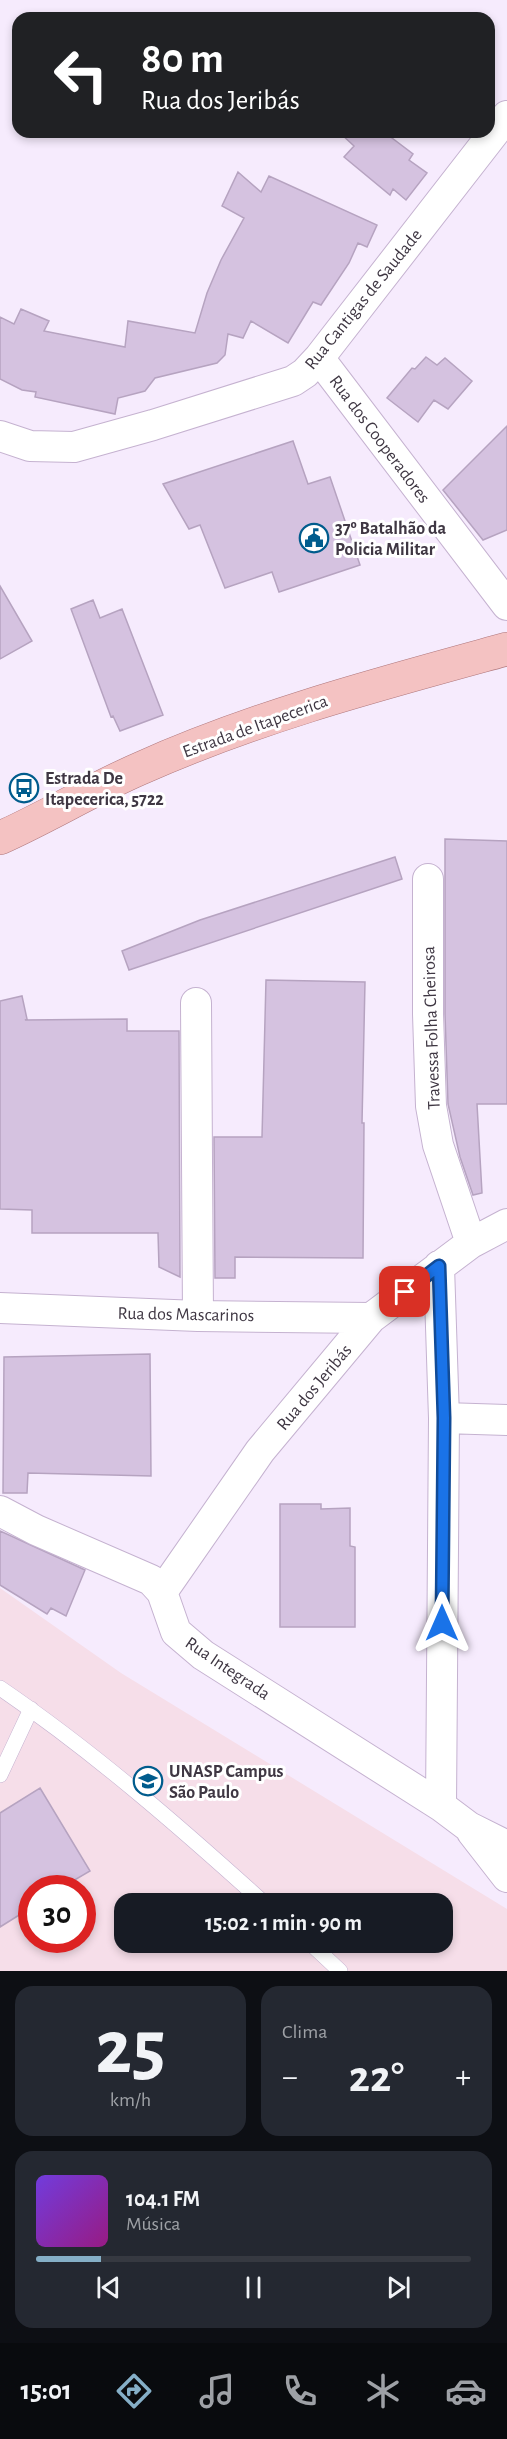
<!DOCTYPE html>
<html lang="pt">
<head>
<meta charset="utf-8">
<style>
	:root { --surface:#171b24; --page:#242831; --text:#f1f3f6; --muted:#9ea1a6; --line:#363941; --accent:#85afc7 }
	body { margin:0; font-family:"Alegreya Sans",sans-serif; background:var(--page); color:var(--text); height:100vh; display:flex; flex-direction:column; font-size:22px; white-space:nowrap }
	* { box-sizing:border-box; margin:0 }
	p { font-size:20px; color:var(--muted) }
	.icon { flex:none; width:33px; height:33px; fill:none; stroke:currentColor; stroke-width:2; stroke-linecap:round; stroke-linejoin:round }
	.map { position:relative; height:1971px; overflow:hidden }
	.panel { display:flex; flex-direction:column; gap:15px; padding:15px; background:#0d0f14; flex:1 }
	.panel>* { flex:none }
	.hud { position:absolute; left:12px; top:12px; width:483px; height:126px; border-radius:18px; box-shadow:0 3px 9px #0003; background:#202124; color:#fff; overflow:hidden }
	.speed { position:absolute; left:18px; top:1875px; display:flex; gap:12px; font-size:30px; font-weight:700; text-align:center }
	.speed>* { display:grid; place-content:center; width:78px; height:78px; border-radius:50%; background:var(--surface); box-shadow:0 3px 9px #0003; line-height:1 }
	.speed .limit { border:9px solid #d22; background:#fff; color:#111 }
	.pin { position:absolute; display:grid; place-items:center; width:51px; height:51px; color:#fff; margin:-26px; border-radius:12px; box-shadow:0 3px 9px #0006 }
	.me { position:absolute; width:66px; margin:-33px; rotate:0deg; stroke-linejoin:round; filter:drop-shadow(0 0 4px #0008) }
	.turn { display:flex; align-items:center; gap:21px; height:126px; padding:0 30px; font-size:27px }
	.turn .icon { width:78px; height:78px; stroke-width:2.5 }
	.turn b { display:block; font-size:42px; line-height:51px }
	.big { font-size:45px; font-weight:700; line-height:1.1 }
	.panel .tile { flex:1; display:flex; flex-direction:column; justify-content:center; gap:9px; min-width:0; padding:0 21px; border-radius:18px; background:var(--page) }
	.panel .dial { align-items:center; gap:0 }
	.dial b { font-size:78px; line-height:1 }
	.song { display:flex; align-items:center; gap:18px }
	.cover { width:72px; height:72px; border-radius:9px; background:linear-gradient(135deg,hsl(260 70% 55%),hsl(310 70% 35%)) }
	.played { height:6px; border-radius:3px; background:linear-gradient(90deg,var(--accent) 15%,var(--line) 15%) }
	.keys { display:flex; justify-content:space-around; direction:ltr }
	.heat { display:flex; justify-content:space-between; align-items:center; font-size:33px; direction:ltr }
	.panel .tiles { flex:1; display:grid; gap:15px; grid-template-columns:1fr 1fr }
	.tile:last-child { grid-column:span 2 }
	.trip { position:absolute; left:114px; top:1893px; width:339px; height:60px; border-radius:18px; background:var(--surface); box-shadow:0 3px 9px #0003; font-weight:700; line-height:60px; text-align:center }
	.tabs { display:flex; height:96px; justify-content:space-around; align-items:center; background:#090b0e; color:var(--muted) }
	.tabs .icon { width:42px; height:42px }
	.tabs .on { color:var(--accent) }
	.tabs b { font-size:27px; color:var(--text) }
	.map>svg:first-child { display:block }
	.education { fill:#f6dee9; fill-rule:evenodd }
	.building { fill:#d5c2e0; stroke:#b6a3c0; stroke-width:1.5 }
	.lines { fill:none; stroke-linecap:round; stroke-linejoin:round }
	.service-casing { stroke:#c5b2d0; stroke-width:16 }
	.minor-casing { stroke:#c5b2d0; stroke-width:32 }
	.primary-casing { stroke:#af777c; stroke-width:34 }
	.service { stroke:#fff; stroke-width:15 }
	.minor { stroke:#fff; stroke-width:30 }
	.primary { stroke:#f4c2c2; stroke-width:33 }
	.route-casing { stroke:#114b97; stroke-width:15 }
	.route { stroke:#1a73e8; stroke-width:10 }
	.labels { text-anchor:middle; stroke-width:6; stroke-linejoin:round; paint-order:stroke }
	.street-label { font-size:18px; fill:#3f3743; stroke:#fff }
	.poi-label { font-size:18px; font-weight:bold; fill:#3f3743; stroke:#fff; text-anchor:start }
</style>
</head>
<body>
<div class="map">
<svg width="507" height="1971" viewBox="0 0 507 1971">
	<rect width="100%" height="100%" fill="#f6ebfd"/>
	<path class="education" d="M 0,1588 L 121,1673 L 507,1909 L 507,1971 L 0,1971 ZM 32,1888 L 82,1888 L 82,1940 L 32,1940 ZM 124,1904 L 442,1904 L 442,1942 L 124,1942 Z"/>
	<path class="building" d="M 339,132 L 384,132 L 413,154 L 409,160 L 427,173 L 406,200 L 393,189 L 390,195 L 344,157 L 354,146 Z
		M 238,172 L 261,192 L 269,176 L 377,225 L 367,247 L 358,243 L 349,263 L 321,305 L 313,302 L 288,343 L 251,321 L 243,338 L 228,334 L 225,355 L 217,363 L 155,378 L 145,391 L 118,398 L 115,414 L 35,397 L 36,392 L 22,390 L 0,379 L 0,317 L 14,324 L 21,309 L 49,321 L 44,331 L 125,347 L 128,321 L 195,333 L 207,293 L 221,260 L 244,218 L 222,206 Z
		M 426,357 L 437,365 L 445,358 L 472,381 L 448,409 L 434,400 L 418,422 L 387,398 L 412,368 L 415,369 Z
		M 507,426 L 507,530 L 483,540 L 443,490 Z
		M 293,441 L 308,484 L 330,477 L 360,565 L 279,592 L 272,572 L 225,588 L 200,525 L 189,529 L 163,484 Z
		M 0,586 L 32,641 L 0,659 Z
		M 93,600 L 100,618 L 122,609 L 163,715 L 120,731 L 113,716 L 111,717 L 71,609 Z
		M 445,839 L 507,841 L 507,1104 L 477,1104 L 482,1193 L 473,1195 L 460,1157 L 448,1104 L 445,1014 Z
		M 395,857 L 402,879 L 129,970 L 122,951 L 200,920 Z
		M 266,980 L 365,982 L 362,1123 L 364,1123 L 363,1258 L 235,1257 L 235,1278 L 215,1278 L 214,1137 L 262,1137 Z
		M 22,996 L 27,1019 L 25,1020 L 127,1019 L 127,1031 L 179,1031 L 180,1277 L 159,1267 L 158,1233 L 32,1233 L 32,1210 L 0,1209 L 0,1001 Z
		M 150,1354 L 151,1476 L 28,1473 L 27,1493 L 3,1493 L 4,1357 Z
		M 280,1504 L 321,1504 L 321,1509 L 350,1508 L 350,1546 L 355,1547 L 355,1627 L 280,1627 Z
		M 0,1531 L 85,1570 L 66,1616 L 51,1608 L 47,1614 L 0,1585 Z
		M 40,1788 L 90,1871 L 61,1888 L 32,1888 L 32,1907 L 0,1927 L 0,1813 Z"/>
	<g class="lines">
		<g class="service-casing">
			<path id="service" d="M 0,1688 C 94,1752 181,1828 265,1904
				M 0,1775 L 31,1709
				M 309,1942 L 340,1971"/>
		</g>
		<g class="minor-casing">
			<path id="minor" d="M 319,358 L 507,605
				M 0,436 L 30,446 L 74,447 L 153,425 L 293,381 L 305,373 L 319,358 L 507,116
				M 428,879 L 428,1014 L 431,1106 L 438,1145 L 471,1243
				M 196,1003 L 198,1316
				M 439,1266 L 444,1418 L 441,1806
				M 0,1308 L 198,1316 L 371,1318
				M 444,1418 L 507,1420
				M 0,1511 L 36,1530 L 151,1580 L 162,1592 L 176,1632 L 203,1655 L 441,1806 L 469,1827 L 507,1846
				M 162,1592 L 260,1451 L 371,1318 L 471,1243 L 507,1224
				M 472,1832 L 507,1877"/>
		</g>
		<g class="primary-casing">
			<path id="primary" d="M 0,838 C 47,817 91,790 139,769 C 257,716 383,683 507,649"/>
		</g>
		<use href="#service" class="service"/>
		<use href="#minor" class="minor"/>
		<use href="#primary" class="primary"/>
	</g>
	<g class="lines">
		<g class="route-casing">
			<path id="route" d="M 405,1292 L 439,1266 L 444,1418 L 442,1623"/>
		</g>
		<use href="#route" class="route"/>
	</g>
	<defs>
		<g id="civic-ring" transform="scale(1.5)"><circle r="9.5" fill="#fff" stroke="#005c8d" stroke-width="1.5"/><path d="M-.6-6.5H3V-4.5H.6V-3L4-1V1h2V6H-6V1h2V-1L-.6-3ZM-1.2 2.5V6h2.4V2.5Z" fill="#005c8d"/></g>
		<g id="bus-ring" transform="scale(1.5)"><circle r="9.5" fill="#fff" stroke="#005c8d" stroke-width="1.5"/><path d="M-5-6H5V4H4V6H2V4H-2V6H-4V4H-5ZM-3.5-4V0h7V-4ZM-3.5 1.2v1.5H-2V1.2ZM2 1.2v1.5H3.5V1.2Z" fill="#005c8d"/></g>
		<g id="university-ring" transform="scale(1.5)"><circle r="9.5" fill="#fff" stroke="#005c8d" stroke-width="1.5"/><path d="M0-5L7-2L0 1L-7-2ZM-4 1L0 2.5L4 1V4Q0 6-4 4Z" fill="#005c8d"/></g>
	</defs>
	<g fill-rule="evenodd">
		<use href="#civic-ring" x="314" y="538"/>
		<use href="#bus-ring" x="24" y="788"/>
		<use href="#university-ring" x="148" y="1781"/>
	</g>
	<g class="labels">
		<g class="street-label">
			<text transform="translate(363 299) rotate(-51)" y="6">Rua Cantigas de Saudade</text>
			<text transform="translate(380 439) rotate(53)" y="6">Rua dos Cooperadores</text>
			<text transform="translate(255 726) rotate(-20)" y="6">Estrada de Itapecerica</text>
			<text transform="translate(431 1028) rotate(-92)" y="6">Travessa Folha Cheirosa</text>
			<text transform="translate(186 1314) rotate(1)" y="6">Rua dos Mascarinos</text>
			<text transform="translate(314 1387) rotate(-50)" y="6">Rua dos Jeribás</text>
			<text transform="translate(228 1668) rotate(34)" y="6">Rua Integrada</text>
		</g>
		<g class="poi-label">
			<text x="335" y="534">37º Batalhão da<tspan x="335" dy="21">Policia Militar</tspan></text>
			<text x="45" y="784">Estrada De<tspan x="45" dy="21">Itapecerica, 5722</tspan></text>
			<text x="169" y="1777">UNASP Campus<tspan x="169" dy="21">São Paulo</tspan></text>
		</g>
	</g>
</svg>
<div class="speed"><div class="limit">30</div></div>
<div class="pin" style="left:405px;top:1292px;background:#d93025"><svg class="icon" aria-label="arrive" viewBox="0 0 24 24"><path d="M6 21V4h12l-3 4 3 4H6"/></svg></div>
<svg class="me" style="left:442px;top:1623px" viewBox="-20 -20 40 40"><path d="M0-17L14 15 0 8-14 15z" fill="#1a73e8" stroke="#fff" stroke-width="4"/></svg>
<div class="trip">15:02 · 1 min · 90 m</div>
<div class="hud">
<div class="turn"><svg class="icon" aria-label="left" viewBox="0 0 24 24"><path d="M17 20v-9H6M10 6l-5 5 5 5"/></svg><div><b>80 m</b>Rua dos Jeribás</div></div>
</div>
</div>
<section class="panel">
<div class="tiles">
<div class="tile dial"><b>25</b><p>km/h</p></div>
<div class="tile"><p>Clima</p>
<div class="heat"><a>−</a><b class="big">22°</b><a>+</a></div>
</div>
<div class="tile">
<div class="song"><i class="cover"></i><div><b>104.1 FM</b><p>Música</p></div></div>
<div class="played"></div>
<div class="keys"><svg class="icon" aria-label="previous" viewBox="0 0 24 24"><path d="M18 5L8 12l10 7zM5 5v14"/></svg><svg class="icon" aria-label="pause" viewBox="0 0 24 24"><path d="M8 5v14M16 5v14"/></svg><svg class="icon" aria-label="next" viewBox="0 0 24 24"><path d="M6 5l10 7-10 7zM19 5v14"/></svg></div>
</div>
</div>
</section>
<nav class="tabs">
<b>15:01</b>
<svg class="icon on" aria-label="directions" viewBox="0 0 24 24"><path d="M12 3l9 9-9 9-9-9zM9 14v-3h6M13 9l2 2-2 2"/></svg>
<svg class="icon" aria-label="music" viewBox="0 0 24 24"><path d="M9 18V5l10-2v13"/><circle cx="6" cy="18" r="3"/><circle cx="16" cy="16" r="3"/></svg>
<svg class="icon" aria-label="phone" viewBox="0 0 24 24"><path d="M5 4h4l2 5-3 2q2 4 5 5l2-3 5 2v4C11 20 4 13 5 4z"/></svg>
<svg class="icon" aria-label="climate" viewBox="0 0 24 24"><path d="M12 3v18M4 7l16 10M4 17L20 7"/></svg>
<svg class="icon" aria-label="car" viewBox="0 0 24 24"><path d="M5 17H2v-5l4-1 3-4h7l3 4 3 1v5h-3M9 17h6M6 11h13"/><circle cx="7" cy="17" r="2"/><circle cx="17" cy="17" r="2"/></svg>
</nav>
</body>
</html>
